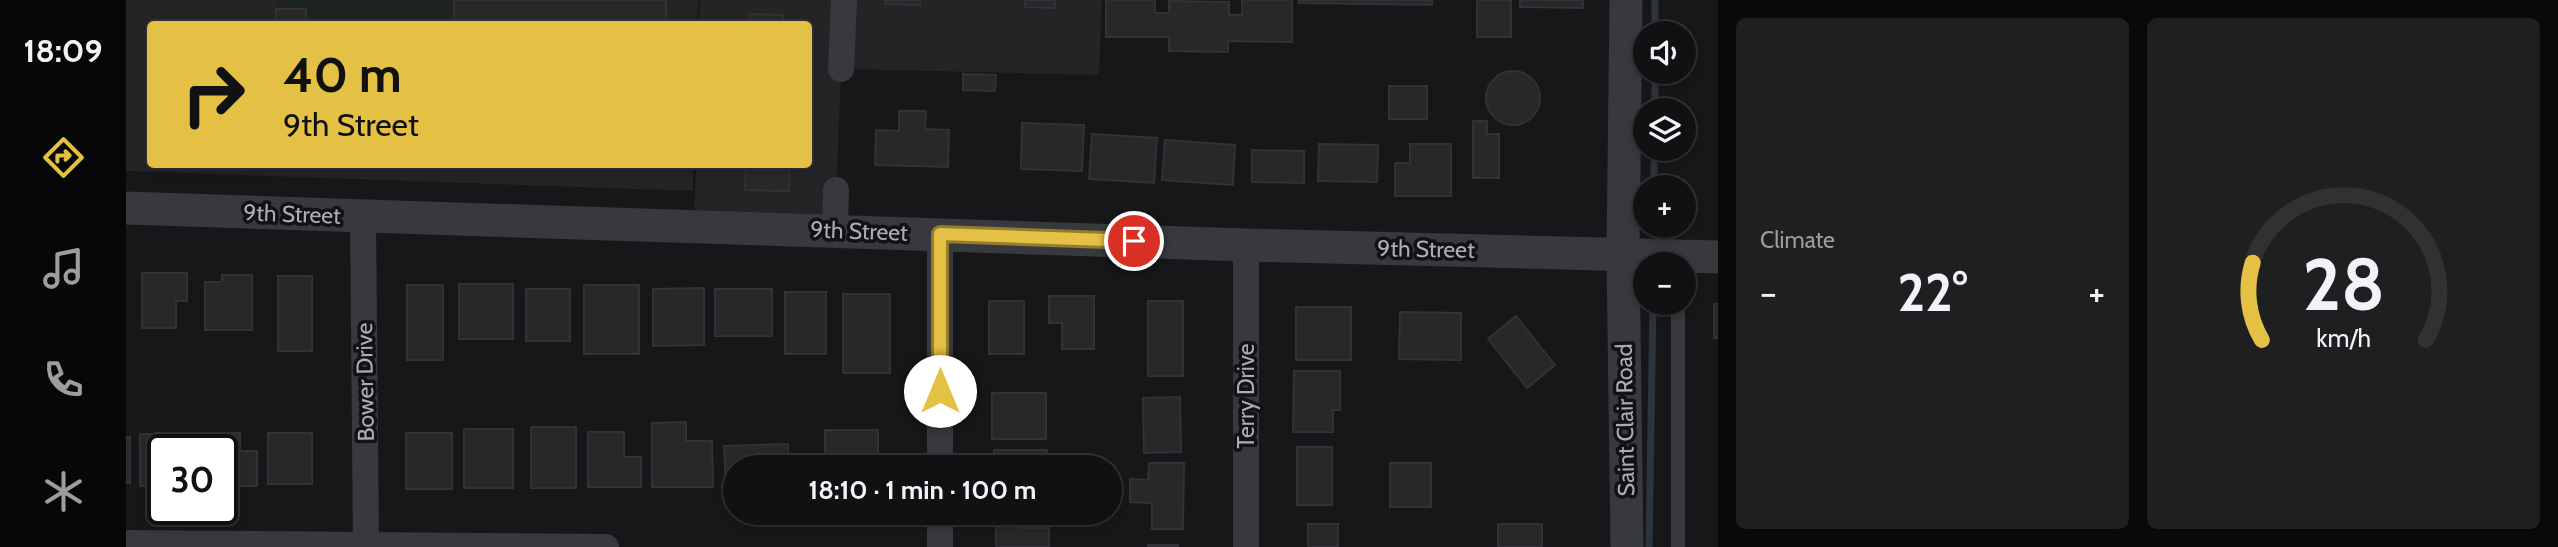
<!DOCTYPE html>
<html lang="en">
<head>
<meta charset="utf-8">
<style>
	:root { --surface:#111113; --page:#1e1f21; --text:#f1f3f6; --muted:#9c9da0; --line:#303133; --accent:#e4c044 }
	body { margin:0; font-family:Cabin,sans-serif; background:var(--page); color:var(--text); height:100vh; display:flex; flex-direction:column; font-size:26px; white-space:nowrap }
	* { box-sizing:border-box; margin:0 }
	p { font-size:23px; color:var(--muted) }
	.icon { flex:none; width:38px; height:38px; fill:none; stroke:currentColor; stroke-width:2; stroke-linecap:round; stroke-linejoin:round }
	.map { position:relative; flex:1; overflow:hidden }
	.side { display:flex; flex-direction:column; gap:18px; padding:18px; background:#09090a; width:840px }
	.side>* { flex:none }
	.top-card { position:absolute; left:21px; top:21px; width:665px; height:147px; border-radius:7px; box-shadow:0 4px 10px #0003,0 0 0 2px var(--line); background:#e4c044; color:#111; overflow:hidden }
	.tools { position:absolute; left:1507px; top:21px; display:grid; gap:14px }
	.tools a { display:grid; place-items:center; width:63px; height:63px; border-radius:50%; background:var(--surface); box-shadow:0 4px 10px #0003,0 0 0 2px var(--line); font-size:35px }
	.speed { position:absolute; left:21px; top:434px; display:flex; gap:14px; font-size:35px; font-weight:700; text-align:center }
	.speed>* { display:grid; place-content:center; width:91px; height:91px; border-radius:50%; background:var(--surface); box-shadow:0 4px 10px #0003,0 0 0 2px var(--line); line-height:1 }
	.speed .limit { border:4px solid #111; border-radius:10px; background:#fff; color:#111 }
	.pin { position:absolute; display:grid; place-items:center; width:60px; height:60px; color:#fff; margin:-30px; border:4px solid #fff; border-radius:50%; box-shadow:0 2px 7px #0007 }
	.me { position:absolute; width:77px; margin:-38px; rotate:0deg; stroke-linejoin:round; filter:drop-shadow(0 0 5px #0008) }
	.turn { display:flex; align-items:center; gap:24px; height:147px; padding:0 21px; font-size:32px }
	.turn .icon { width:91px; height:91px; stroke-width:2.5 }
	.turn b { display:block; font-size:49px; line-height:60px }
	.big { font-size:52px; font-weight:700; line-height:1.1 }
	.side .card { flex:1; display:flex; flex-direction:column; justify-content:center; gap:10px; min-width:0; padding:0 24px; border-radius:10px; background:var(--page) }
	.side .dial { align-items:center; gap:0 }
	.dial svg { height:182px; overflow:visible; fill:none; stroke:var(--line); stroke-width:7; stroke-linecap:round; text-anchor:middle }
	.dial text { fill:var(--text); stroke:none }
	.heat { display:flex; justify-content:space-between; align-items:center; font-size:38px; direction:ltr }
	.side .tiles { flex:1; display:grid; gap:18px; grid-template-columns:repeat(2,1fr) }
	.trip { position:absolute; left:597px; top:455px; width:399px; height:70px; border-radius:35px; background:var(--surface); box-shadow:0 4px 10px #0003,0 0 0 2px var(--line); font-weight:700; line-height:70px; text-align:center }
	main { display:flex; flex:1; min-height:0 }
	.menu { display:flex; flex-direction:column; width:126px; justify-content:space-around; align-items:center; background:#070708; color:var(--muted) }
	.menu .icon { width:49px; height:49px }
	.menu .on { color:var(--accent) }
	.menu b { font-size:32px; color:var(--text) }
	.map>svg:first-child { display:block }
	.built { fill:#242326 }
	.green { fill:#1d241f }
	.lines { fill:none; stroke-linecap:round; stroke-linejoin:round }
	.stream { stroke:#2e343c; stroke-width:7 }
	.building { fill:#28272a; stroke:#323135; stroke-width:2 }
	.service { stroke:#38393e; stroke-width:14 }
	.minor { stroke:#38393e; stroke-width:26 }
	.tertiary { stroke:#38393e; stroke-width:33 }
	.route-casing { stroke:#947d2c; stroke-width:18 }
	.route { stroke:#e4c044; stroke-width:12 }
	.labels { text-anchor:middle; stroke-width:7; stroke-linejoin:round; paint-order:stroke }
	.street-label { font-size:23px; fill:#aaadb8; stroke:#121214 }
</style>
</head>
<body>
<main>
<nav class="menu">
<b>18:09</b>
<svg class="icon on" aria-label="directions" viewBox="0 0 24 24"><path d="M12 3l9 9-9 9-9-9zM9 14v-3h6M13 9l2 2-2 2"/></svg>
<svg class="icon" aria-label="music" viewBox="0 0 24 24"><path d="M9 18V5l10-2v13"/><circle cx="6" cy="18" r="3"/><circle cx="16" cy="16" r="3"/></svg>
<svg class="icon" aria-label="phone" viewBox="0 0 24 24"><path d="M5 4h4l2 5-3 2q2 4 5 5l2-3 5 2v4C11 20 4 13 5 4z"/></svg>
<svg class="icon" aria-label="climate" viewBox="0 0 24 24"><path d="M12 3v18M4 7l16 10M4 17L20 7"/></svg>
</nav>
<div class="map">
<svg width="1592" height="547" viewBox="0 0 1592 547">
	<rect width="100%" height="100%" fill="#171719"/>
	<path class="built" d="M 0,0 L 572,0 L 571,24 L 24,24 L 24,164 L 567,164 L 567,191 L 0,171 Z
		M 574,0 L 976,0 L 973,75 L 715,69 L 709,230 L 568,226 L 570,165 L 682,164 L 682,24 L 573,24 Z"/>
	<path class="green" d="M 150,0 L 328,0 L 328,24 L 180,23 L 180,9 L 150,9 Z"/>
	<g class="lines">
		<path class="stream" d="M 1529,33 L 1529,0
			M 1529,110 L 1529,72
			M 1528,185 L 1528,149
			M 1523,547 L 1527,303"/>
	</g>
	<path class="building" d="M 328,0 L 540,0 L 540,24 L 328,24 Z
		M 759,0 L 794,0 L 794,5 L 759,4 Z
		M 899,0 L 929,0 L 929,8 L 899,7 Z
		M 980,0 L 1029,0 L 1029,13 L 1043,13 L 1043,1 L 1103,2 L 1103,15 L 1116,15 L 1116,0 L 1166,0 L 1166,42 L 1102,41 L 1102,52 L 1043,51 L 1043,37 L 980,37 Z
		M 1173,0 L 1306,0 L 1306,5 L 1173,3 Z
		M 1351,0 L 1385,0 L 1385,37 L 1351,37 Z
		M 1394,0 L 1457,0 L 1457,8 L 1394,7 Z
		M 150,9 L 180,9 L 180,24 L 150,24 Z
		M 624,14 L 657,15 L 657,24 L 623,24 Z
		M1360 98a27 27 0 1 1 54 0a27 27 0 1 1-54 0Z
		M 837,74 L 870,75 L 869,91 L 837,90 Z
		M 1263,86 L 1301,86 L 1301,119 L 1263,119 Z
		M 773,111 L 800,111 L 799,129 L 823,130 L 822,167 L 749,165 L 750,130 L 773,131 Z
		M 1347,121 L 1361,121 L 1361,134 L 1373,134 L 1373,178 L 1347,178 Z
		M 896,123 L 958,125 L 956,171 L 895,169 Z
		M 966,134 L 1031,138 L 1028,183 L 963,179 Z
		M 1039,140 L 1109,145 L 1107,185 L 1036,180 Z
		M 1193,144 L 1252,145 L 1251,182 L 1192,181 Z
		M 1284,144 L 1325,144 L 1325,196 L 1269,196 L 1269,163 L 1284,163 Z
		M 1126,150 L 1178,151 L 1178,183 L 1126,182 Z
		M 620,164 L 664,164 L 663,191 L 619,190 Z
		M 16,273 L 61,273 L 61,301 L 50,301 L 50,328 L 16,328 Z
		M 96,275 L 126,275 L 126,330 L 79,330 L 79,282 L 96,282 Z
		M 152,276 L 186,276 L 186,351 L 152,351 Z
		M 333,284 L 387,284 L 387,339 L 333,339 Z
		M 281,285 L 317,285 L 317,360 L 281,360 Z
		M 458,285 L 513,285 L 513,354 L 458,354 Z
		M 578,288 L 578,345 L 527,346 L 527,289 Z
		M 400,289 L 444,289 L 444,341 L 400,341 Z
		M 589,289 L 646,289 L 646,336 L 589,336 Z
		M 659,292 L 700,292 L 700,354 L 659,354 Z
		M 717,294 L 764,294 L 764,373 L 717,373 Z
		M 923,296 L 968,296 L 968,349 L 936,349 L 936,323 L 923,323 Z
		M 863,301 L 898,301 L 898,354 L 863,354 Z
		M 1022,301 L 1057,301 L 1057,376 L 1022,376 Z
		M 1588,304 L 1592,304 L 1592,338 L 1588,338 Z
		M 1170,307 L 1225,307 L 1225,360 L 1170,360 Z
		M 1274,312 L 1335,313 L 1335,360 L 1273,359 Z
		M 1390,316 L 1429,365 L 1401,388 L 1362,339 Z
		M 1168,371 L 1214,371 L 1214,410 L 1207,410 L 1207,432 L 1167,432 Z
		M 866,393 L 920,393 L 920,439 L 866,439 Z
		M 1054,397 L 1055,452 L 1018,453 L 1017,398 Z
		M 560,422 L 560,441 L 586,441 L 587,487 L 526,487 L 526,423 Z
		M 405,427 L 450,427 L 450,488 L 405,488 Z
		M 338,429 L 387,429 L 387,488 L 338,488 Z
		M 699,430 L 752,430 L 752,461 L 733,461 L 733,467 L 699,467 Z
		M 462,432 L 498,432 L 498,457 L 515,457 L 515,487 L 462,487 Z
		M 78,433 L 114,433 L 114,451 L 131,451 L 131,486 L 96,486 L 96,450 L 78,450 Z
		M 142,433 L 186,433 L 186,484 L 142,484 Z
		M 280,433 L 326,433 L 326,489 L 280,489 Z
		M 14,434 L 67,434 L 67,450 L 37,450 L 37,486 L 14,486 Z
		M 0,437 L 4,437 L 4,483 L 0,483 Z
		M 662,444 L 663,467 L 609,467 L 609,490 L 600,491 L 598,446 Z
		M 1171,447 L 1206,447 L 1206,505 L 1171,505 Z
		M 868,450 L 921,450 L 921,467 L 868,467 Z
		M 1023,463 L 1058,463 L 1057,529 L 1026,529 L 1026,503 L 1004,502 L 1004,479 L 1022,480 Z
		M 1264,463 L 1305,463 L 1305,507 L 1264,507 Z
		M 870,514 L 895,514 L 895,528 L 923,528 L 923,547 L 870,547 Z
		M 1182,524 L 1212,524 L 1212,547 L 1182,547 Z
		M 1372,524 L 1416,524 L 1416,547 L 1372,547 Z
		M 1022,545 L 1052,545 L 1052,547 L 1022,547 Z"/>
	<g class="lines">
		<path class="service" d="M 1552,303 L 1552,547"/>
		<path class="minor" d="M 715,69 L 718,0
			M 237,216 L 240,547
			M 709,230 L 710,190
			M 814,234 L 814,467
			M 1120,245 L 1120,547
			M 814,513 L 814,547
			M 0,543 L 480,547"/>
		<path class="tertiary" d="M 1500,0 L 1497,254 L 1501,547
			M 0,208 L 1120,245 L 1592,257"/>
	</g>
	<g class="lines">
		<g class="route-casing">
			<path id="route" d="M 814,391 L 814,234 L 1008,241"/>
		</g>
		<use href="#route" class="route"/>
	</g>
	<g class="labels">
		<g class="street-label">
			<text transform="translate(166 214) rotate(2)" y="8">9th Street</text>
			<text transform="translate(733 231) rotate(2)" y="8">9th Street</text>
			<text transform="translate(1300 249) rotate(1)" y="8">9th Street</text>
			<text transform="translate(239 382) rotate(-91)" y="8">Bower Drive</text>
			<text transform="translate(1120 396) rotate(-90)" y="8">Terry Drive</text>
			<text transform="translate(1499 420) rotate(-91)" y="8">Saint Clair Road</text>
		</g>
	</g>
</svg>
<div class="tools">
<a><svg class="icon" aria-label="sound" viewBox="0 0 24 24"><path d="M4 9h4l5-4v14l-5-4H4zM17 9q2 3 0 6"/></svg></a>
<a><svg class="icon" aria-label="layers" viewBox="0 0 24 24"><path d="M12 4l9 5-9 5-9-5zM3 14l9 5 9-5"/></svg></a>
<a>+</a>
<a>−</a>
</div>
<div class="speed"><div class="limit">30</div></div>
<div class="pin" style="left:1008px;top:241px;background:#d93025"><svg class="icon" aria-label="arrive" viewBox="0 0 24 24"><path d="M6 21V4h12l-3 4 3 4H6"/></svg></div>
<svg class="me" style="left:814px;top:391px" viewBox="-20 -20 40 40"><circle r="19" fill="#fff"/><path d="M0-13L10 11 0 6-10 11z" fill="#e4c044"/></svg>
<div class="trip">18:10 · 1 min · 100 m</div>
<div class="top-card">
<div class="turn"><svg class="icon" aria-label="right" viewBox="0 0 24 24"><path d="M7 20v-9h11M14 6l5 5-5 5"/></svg><div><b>40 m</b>9th Street</div></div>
</div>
</div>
<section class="side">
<div class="tiles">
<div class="card"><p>Climate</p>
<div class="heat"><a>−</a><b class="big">22°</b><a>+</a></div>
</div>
<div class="card dial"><svg viewBox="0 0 100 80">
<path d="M14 69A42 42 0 1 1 86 69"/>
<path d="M14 69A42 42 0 0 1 10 35" stroke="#e4c044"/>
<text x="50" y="56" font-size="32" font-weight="700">28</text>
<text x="50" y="72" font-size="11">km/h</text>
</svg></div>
</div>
</section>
</main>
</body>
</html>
